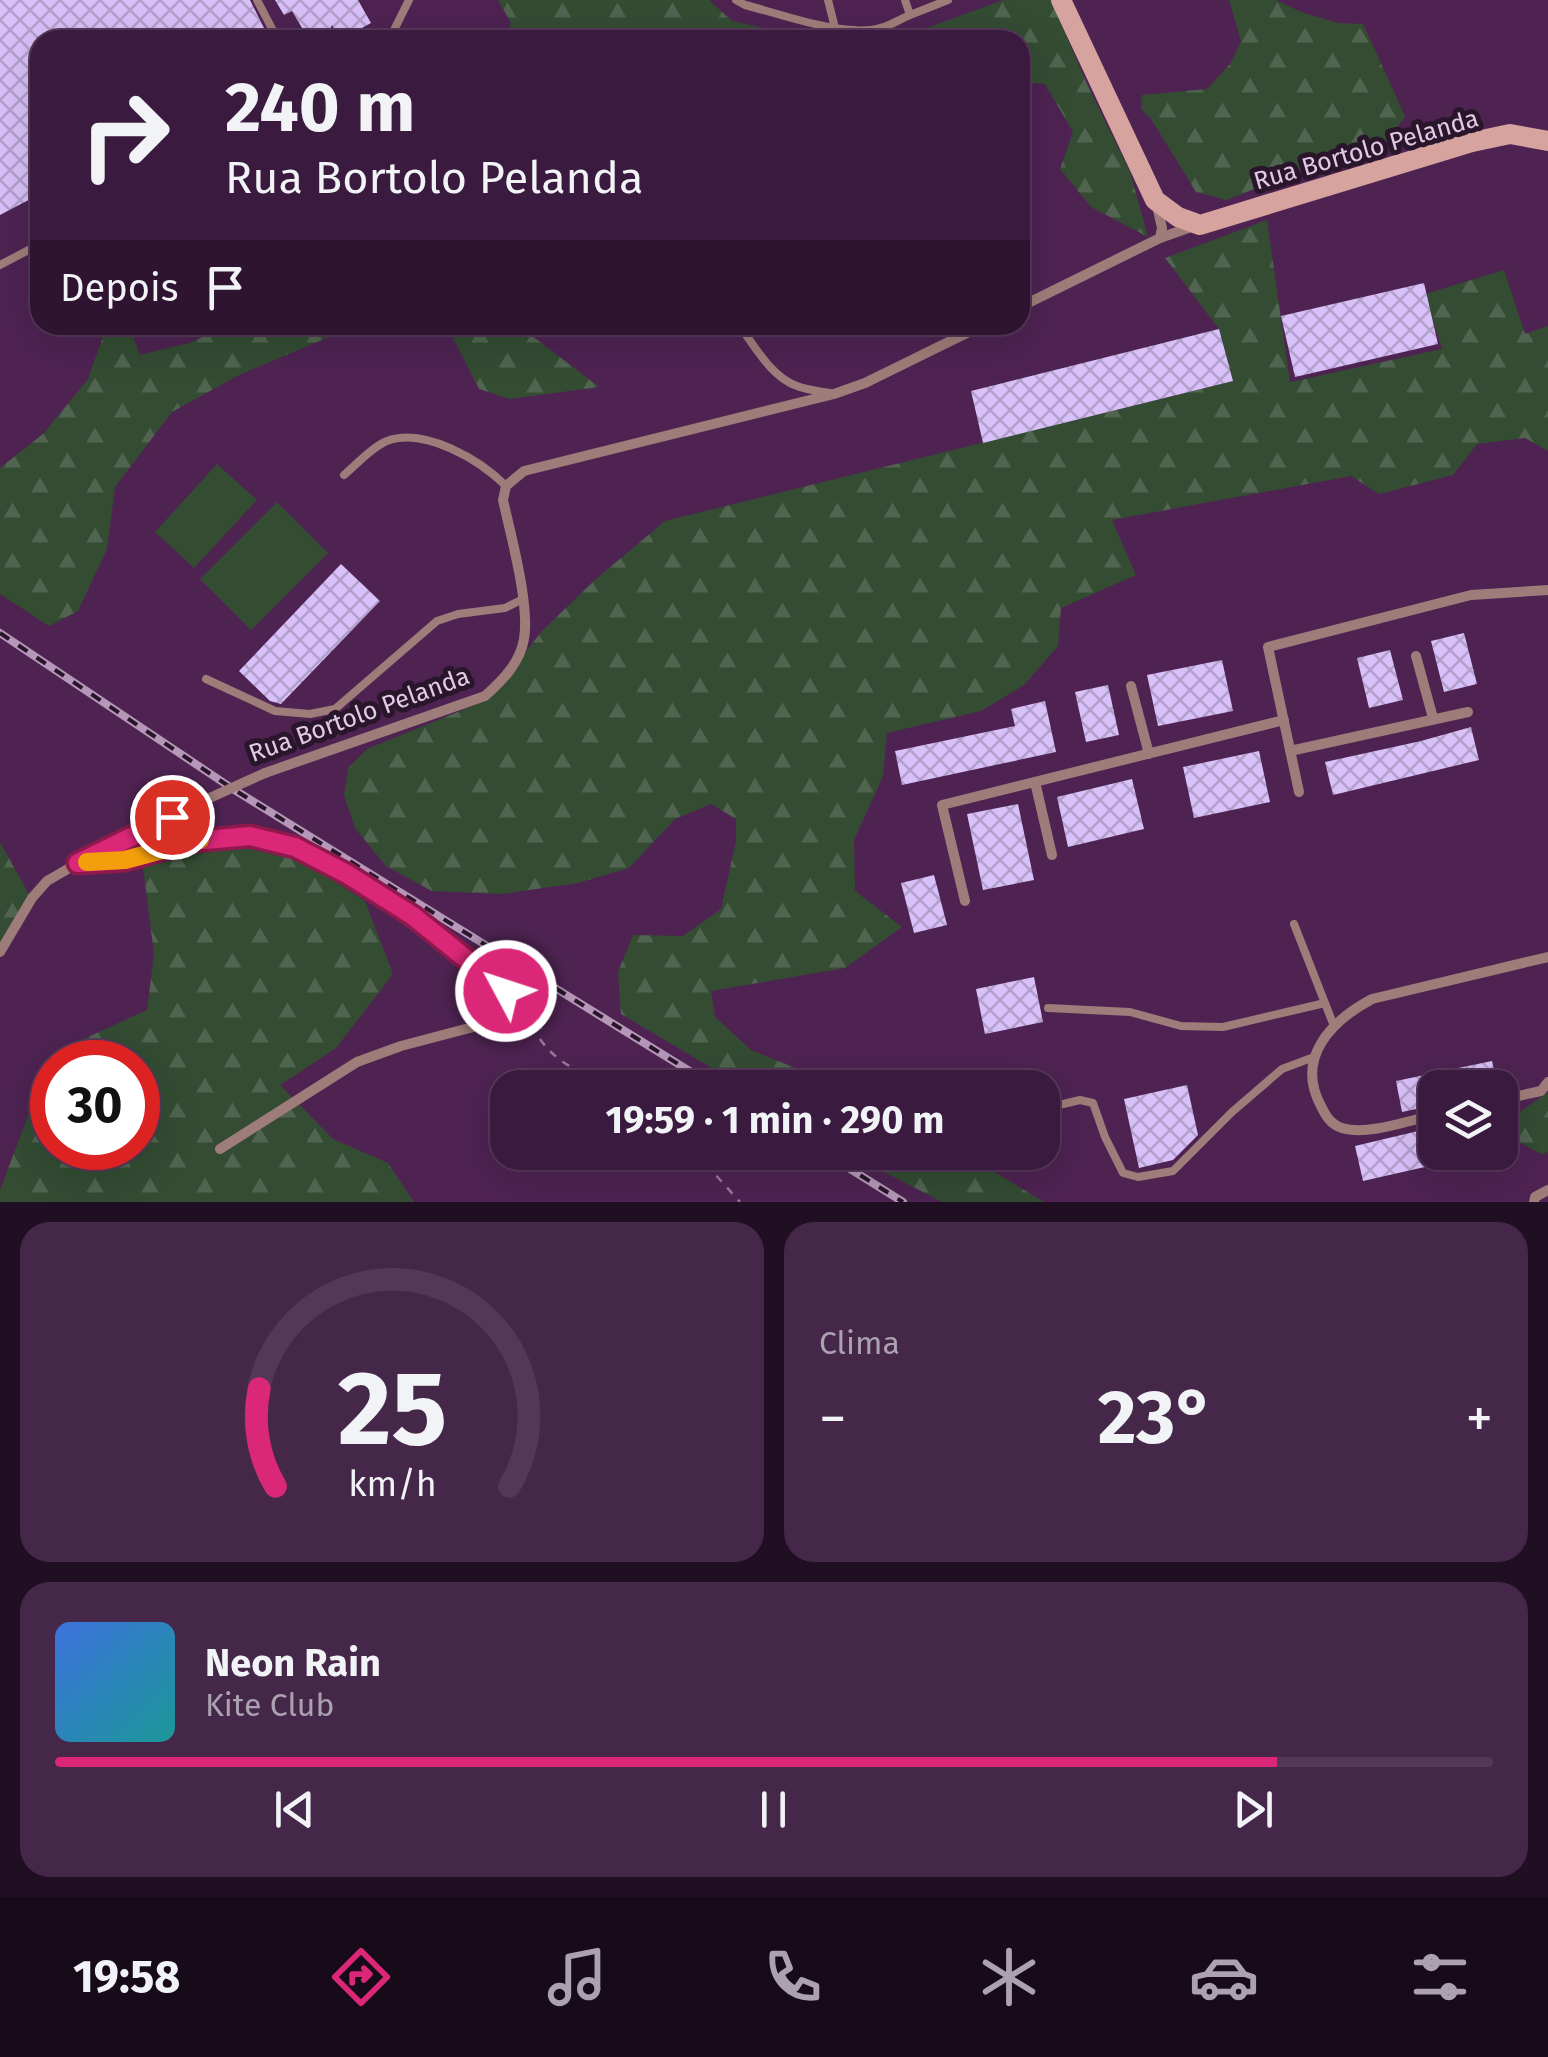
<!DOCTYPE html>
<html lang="pt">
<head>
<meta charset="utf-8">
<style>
	:root { --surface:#3a1a3e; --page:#452749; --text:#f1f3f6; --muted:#aba1b0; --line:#543858; --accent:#db2777 }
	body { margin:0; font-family:"Fira Sans",sans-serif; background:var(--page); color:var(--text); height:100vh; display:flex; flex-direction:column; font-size:38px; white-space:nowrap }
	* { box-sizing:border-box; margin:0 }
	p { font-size:32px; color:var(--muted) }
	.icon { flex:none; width:55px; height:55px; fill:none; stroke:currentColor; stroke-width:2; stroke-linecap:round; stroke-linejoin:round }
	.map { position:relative; height:1202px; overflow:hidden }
	.drawer { display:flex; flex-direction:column; gap:20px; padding:20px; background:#200e22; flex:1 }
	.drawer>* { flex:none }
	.top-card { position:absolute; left:30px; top:30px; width:1000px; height:305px; border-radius:30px; box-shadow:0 10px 40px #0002,0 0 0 2px var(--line); background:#3a1a3e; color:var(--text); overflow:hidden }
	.controls { position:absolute; left:1418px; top:1070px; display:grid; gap:20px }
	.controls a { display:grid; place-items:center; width:100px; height:100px; border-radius:20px; background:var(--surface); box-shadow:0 10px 40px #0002,0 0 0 2px var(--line); font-size:50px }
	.speed { position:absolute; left:30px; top:1040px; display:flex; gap:20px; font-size:50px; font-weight:700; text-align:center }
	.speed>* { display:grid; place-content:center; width:130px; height:130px; border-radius:50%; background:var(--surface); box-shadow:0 10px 40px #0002,0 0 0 2px var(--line); line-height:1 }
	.speed .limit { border:15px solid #d22; background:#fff; color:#111 }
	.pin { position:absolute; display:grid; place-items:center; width:85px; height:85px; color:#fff; margin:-42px; border:5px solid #fff; border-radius:50%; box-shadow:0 2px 10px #0007 }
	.me { position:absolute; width:110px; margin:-55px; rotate:310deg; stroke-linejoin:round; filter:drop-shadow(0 0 8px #0008) }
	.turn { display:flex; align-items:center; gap:35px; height:210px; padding:0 30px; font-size:45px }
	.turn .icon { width:130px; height:130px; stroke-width:2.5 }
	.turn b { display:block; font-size:70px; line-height:85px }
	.then { display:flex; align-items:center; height:95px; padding:0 30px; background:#0003; gap:20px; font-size:38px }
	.big { font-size:75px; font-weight:700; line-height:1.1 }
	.drawer .card { flex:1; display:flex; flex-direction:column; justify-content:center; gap:15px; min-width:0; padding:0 35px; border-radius:30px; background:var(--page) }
	.drawer .dial { align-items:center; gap:0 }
	.dial svg { height:260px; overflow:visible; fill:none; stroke:var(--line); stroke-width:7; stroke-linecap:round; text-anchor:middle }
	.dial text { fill:var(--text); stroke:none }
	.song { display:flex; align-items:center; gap:30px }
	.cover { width:120px; height:120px; border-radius:15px; background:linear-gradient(135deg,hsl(220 70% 55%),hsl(180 70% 35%)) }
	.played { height:10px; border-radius:5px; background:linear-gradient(90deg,var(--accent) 85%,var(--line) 85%) }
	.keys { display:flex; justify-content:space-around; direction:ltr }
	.heat { display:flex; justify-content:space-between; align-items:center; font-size:55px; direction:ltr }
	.drawer .tiles { flex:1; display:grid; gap:20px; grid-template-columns:1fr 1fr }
	.card:last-child { grid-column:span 2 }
	.trip { position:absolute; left:490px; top:1070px; width:570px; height:100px; border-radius:30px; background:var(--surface); box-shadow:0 10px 40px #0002,0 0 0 2px var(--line); font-weight:700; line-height:100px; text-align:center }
	.dock { display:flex; height:160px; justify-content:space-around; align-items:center; background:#170a19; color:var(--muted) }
	.dock .icon { width:70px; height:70px }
	.dock .active { color:var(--accent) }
	.dock b { font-size:45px; color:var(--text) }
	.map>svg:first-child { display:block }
	.green { fill:#334c32 }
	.forest { fill:url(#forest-firs) }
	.building { fill:url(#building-cross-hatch) }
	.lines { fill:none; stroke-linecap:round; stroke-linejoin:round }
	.path { stroke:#99779c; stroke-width:2.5; stroke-dasharray:8 8; stroke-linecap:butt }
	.lane { stroke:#9e7c79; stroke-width:8 }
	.street { stroke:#9e7c79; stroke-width:10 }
	.secondary { stroke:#d7a39e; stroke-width:20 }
	.rail-casing { stroke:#b697b9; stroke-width:8 }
	.rail { stroke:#29162b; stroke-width:4; stroke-dasharray:11; stroke-linecap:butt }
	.street-bridge { stroke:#9e7c79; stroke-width:10 }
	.route-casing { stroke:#8e194d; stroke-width:25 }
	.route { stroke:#db2777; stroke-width:18 }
	.slow { stroke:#f59e0b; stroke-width:18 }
	.labels { text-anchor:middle; stroke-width:10; stroke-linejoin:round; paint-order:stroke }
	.street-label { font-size:25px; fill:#e3c9e5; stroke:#29162b }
</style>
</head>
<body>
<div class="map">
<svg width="1548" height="1202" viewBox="0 0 1548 1202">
	<defs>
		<pattern id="forest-firs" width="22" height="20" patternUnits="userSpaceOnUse" patternTransform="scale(2.5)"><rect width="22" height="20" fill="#334c32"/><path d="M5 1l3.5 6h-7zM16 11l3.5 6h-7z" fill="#506450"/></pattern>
		<pattern id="building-cross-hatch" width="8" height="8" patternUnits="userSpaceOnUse" patternTransform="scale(2.5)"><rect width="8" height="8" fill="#d8c0f8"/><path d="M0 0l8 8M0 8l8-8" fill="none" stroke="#b39fcb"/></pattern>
	</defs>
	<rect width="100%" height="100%" fill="#4e2352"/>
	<path class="green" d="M 217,464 L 257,500 L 194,568 L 155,532 Z
		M 277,502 L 328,553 L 251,630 L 200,579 Z"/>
	<path class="forest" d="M 498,0 L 709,0 L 732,21 L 818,40 L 505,40 L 511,23 Z
		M 1003,0 L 1051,0 L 1087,84 L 1130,172 L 1148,237 L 1091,207 L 1060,169 L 1073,132 L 1045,84 L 1020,82 L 1020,40 L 885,40 L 895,40 Z
		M 1229,0 L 1276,0 L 1301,12 L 1338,23 L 1363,24 L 1405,116 L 1388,141 L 1316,164 L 1227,200 L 1196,192 L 1151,119 L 1141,109 L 1142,95 L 1207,89 L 1230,64 L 1241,41 Z
		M 1267,220 L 1290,382 L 1442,349 L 1425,294 L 1504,270 L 1525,334 L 1548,326 L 1548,451 L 1525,438 L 1477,444 L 1453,475 L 1379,494 L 1351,476 L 1112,520 L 1136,575 L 1061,608 L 1058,646 L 1024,685 L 981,711 L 887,733 L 883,776 L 854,840 L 855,891 L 902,927 L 845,968 L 711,991 L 715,1017 L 751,1050 L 843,1087 L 744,1087 L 621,1014 L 618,972 L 633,935 L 683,936 L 721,909 L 736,841 L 736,819 L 711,804 L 675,819 L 629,868 L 578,883 L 501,894 L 432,891 L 386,866 L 355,828 L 344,795 L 348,768 L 367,749 L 487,700 L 542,631 L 596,579 L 665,521 L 1233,381 L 1219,329 L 1165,258 Z
		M 107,325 L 129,325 L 140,355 L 189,343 L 229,325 L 364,325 L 336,334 L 239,375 L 172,412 L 115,487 L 107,549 L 78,611 L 49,626 L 0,594 L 0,468 L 44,433 L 88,379 Z
		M 428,325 L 518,325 L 599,387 L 510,399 L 479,389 L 450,332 Z
		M 0,842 L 30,896 L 0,950 Z
		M 217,842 L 302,860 L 365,901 L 393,974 L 336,1048 L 280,1085 L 333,1139 L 388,1163 L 414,1202 L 0,1202 L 0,1190 L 44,1073 L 52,1065 L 52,1148 L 138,1148 L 138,1062 L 55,1062 L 77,1042 L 147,1010 L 154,954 L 143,867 L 173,855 Z
		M 1548,1092 L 1548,1152 L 1541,1154 L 1514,1139 L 1517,1114 Z
		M 848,1153 L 963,1153 L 1044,1202 L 942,1202 Z"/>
	<path class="building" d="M 0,0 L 250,0 L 270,40 L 40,40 L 40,194 L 0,215 Z
		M 275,0 L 358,0 L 371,23 L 340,40 L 332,25 L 325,40 L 303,40 L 305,33 L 292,11 L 284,15 Z
		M 1424,283 L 1438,344 L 1295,377 L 1281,316 Z
		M 1219,329 L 1233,381 L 983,443 L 971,391 Z
		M 341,564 L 380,601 L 281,704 L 270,701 L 239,671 Z
		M 1464,633 L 1477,684 L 1444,692 L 1431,641 Z
		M 1390,650 L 1403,700 L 1369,708 L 1357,658 Z
		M 1222,660 L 1233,711 L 1158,726 L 1147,675 Z
		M 1108,685 L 1119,735 L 1086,742 L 1075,692 Z
		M 1045,701 L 1056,752 L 902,785 L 895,751 L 1015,726 L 1011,709 Z
		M 1471,727 L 1479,760 L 1333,795 L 1325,762 L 1421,741 Z
		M 1259,751 L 1270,802 L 1194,818 L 1183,767 Z
		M 1132,779 L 1144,829 L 1068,847 L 1057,797 Z
		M 1018,804 L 1034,880 L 983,890 L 967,814 Z
		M 934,875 L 947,925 L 914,933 L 901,883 Z
		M 1034,977 L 1043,1022 L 985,1034 L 976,989 Z
		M 1492,1061 L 1498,1088 L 1435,1088 L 1435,1105 L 1402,1112 L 1396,1081 Z
		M 1187,1085 L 1198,1135 L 1173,1160 L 1139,1168 L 1124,1099 Z
		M 1435,1127 L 1435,1152 L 1468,1152 L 1469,1157 L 1363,1181 L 1355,1146 Z"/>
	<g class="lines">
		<path class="path" d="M 532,1025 C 550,1063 580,1072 616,1088
			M 695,1152 L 740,1202"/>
		<path class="lane" d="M 257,0 L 278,40
			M 736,0 L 745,5 C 781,14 845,38 880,28 C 890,26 900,19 910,15
			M 828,0 L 835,28
			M 905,0 L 910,15 L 948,0
			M 389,40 L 409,0
			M 0,265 L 40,244
			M 739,325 C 754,345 771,377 797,386 C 807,390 819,391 830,393
			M 344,475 C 357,464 372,447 387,441 C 425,427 480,460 506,486
			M 206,679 L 275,711 L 310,714 L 335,709 L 437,621 L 458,614 L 505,608 L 523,599
			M 1294,924 L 1334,1026
			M 1048,1008 L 1130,1012 L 1181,1026 L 1223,1027 L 1325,1003
			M 1042,1109 L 1080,1100 L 1093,1103 L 1105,1137 L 1123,1173 L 1138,1177 L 1173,1171 L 1232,1112 L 1282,1069 L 1314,1057"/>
		<path class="street" d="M 1157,206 L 1162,228 L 1160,238
			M 1020,307 L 1160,238 L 1194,226
			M 1416,656 L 1433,718
			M 1131,686 L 1149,754
			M 1290,751 L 1468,712
			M 265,773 L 485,696 C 502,681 520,663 524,639 C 530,605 511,536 503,500 L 506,486 L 524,471 L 834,394 L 865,383 L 983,325
			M 1035,782 L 1052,855
			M 1299,792 L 1268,647 L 1471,595 L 1548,590
			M 78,863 C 93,862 109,863 124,861 C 167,855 207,831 252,837 C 335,847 470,952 526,1013 L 401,1046 L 357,1062 L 220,1149
			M 965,901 L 942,805 L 1284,720
			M 0,952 L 32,898 L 47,881 L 78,863 L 203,801
			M 1500,1100 L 1541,1091 L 1548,1082
			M 1435,1115 C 1409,1120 1368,1136 1342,1128 C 1330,1124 1326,1116 1321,1106 C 1295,1058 1331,1021 1372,999 L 1548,957
			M 1534,1202 L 1535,1197 L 1548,1190"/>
		<path class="secondary" d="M 1061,0 L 1155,200 L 1178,217 L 1200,225 L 1472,142 L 1510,134 L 1548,141"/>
		<g class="rail-casing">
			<path id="rail" d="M 0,633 L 233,789 L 717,1088
				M 823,1152 L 903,1202"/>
		</g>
		<use href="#rail" class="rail"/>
		<path class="street-bridge" d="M 203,801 L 265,773"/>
	</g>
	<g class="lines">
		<g class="route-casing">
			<path id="route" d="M 172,817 L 78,863 L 125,860 L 194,841 L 250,836 L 295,847 L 347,874 L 413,916 L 506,991"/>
		</g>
		<use href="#route" class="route"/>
		<path class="slow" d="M 87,862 L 125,860 L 200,840"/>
	</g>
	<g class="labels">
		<g class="street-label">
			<text transform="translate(1366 149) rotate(-16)" y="9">Rua Bortolo Pelanda</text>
			<text transform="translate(359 714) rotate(-20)" y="9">Rua Bortolo Pelanda</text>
		</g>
	</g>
</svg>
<div class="controls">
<a><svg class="icon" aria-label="layers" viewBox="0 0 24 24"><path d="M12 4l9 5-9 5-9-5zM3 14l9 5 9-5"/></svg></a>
</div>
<div class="speed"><div class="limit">30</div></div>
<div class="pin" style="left:172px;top:817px;background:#d93025"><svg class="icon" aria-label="arrive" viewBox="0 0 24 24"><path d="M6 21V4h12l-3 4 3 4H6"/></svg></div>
<svg class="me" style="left:506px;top:991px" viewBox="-20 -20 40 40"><circle r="17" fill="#db2777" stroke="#fff" stroke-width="3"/><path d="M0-11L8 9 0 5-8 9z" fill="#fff"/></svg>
<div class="trip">19:59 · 1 min · 290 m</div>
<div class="top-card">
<div class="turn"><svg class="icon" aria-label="right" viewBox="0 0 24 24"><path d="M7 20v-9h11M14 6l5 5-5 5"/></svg><div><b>240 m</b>Rua Bortolo Pelanda</div></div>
<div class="then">Depois<svg class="icon" aria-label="arrive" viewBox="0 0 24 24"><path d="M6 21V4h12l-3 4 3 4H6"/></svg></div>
</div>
</div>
<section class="drawer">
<div class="tiles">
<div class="card dial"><svg viewBox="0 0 100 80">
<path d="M14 69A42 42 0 1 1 86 69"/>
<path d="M14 69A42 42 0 0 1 9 39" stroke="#db2777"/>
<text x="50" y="56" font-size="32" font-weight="700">25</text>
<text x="50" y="72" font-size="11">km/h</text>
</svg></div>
<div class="card"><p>Clima</p>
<div class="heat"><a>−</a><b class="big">23°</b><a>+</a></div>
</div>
<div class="card">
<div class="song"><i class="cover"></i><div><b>Neon Rain</b><p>Kite Club</p></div></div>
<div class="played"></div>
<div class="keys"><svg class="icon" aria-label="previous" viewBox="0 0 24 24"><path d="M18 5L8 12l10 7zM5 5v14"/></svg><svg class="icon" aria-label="pause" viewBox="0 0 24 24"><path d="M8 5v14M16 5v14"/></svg><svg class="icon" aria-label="next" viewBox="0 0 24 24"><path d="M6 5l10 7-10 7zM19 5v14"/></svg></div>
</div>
</div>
</section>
<nav class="dock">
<b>19:58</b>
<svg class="icon active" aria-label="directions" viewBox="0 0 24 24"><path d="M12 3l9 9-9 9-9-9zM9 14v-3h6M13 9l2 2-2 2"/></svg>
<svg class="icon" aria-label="music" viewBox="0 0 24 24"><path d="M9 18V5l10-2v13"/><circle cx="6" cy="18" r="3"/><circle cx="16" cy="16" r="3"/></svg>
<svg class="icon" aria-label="phone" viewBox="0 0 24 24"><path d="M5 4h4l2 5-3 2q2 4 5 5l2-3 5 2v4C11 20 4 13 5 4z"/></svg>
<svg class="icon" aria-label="climate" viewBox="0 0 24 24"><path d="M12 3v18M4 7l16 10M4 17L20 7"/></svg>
<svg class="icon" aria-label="car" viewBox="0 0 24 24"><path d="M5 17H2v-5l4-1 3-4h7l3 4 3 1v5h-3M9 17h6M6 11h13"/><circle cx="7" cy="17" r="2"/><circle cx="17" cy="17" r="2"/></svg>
<svg class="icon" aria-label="filters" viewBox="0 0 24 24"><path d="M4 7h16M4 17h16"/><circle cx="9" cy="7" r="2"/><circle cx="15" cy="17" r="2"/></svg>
</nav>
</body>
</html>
